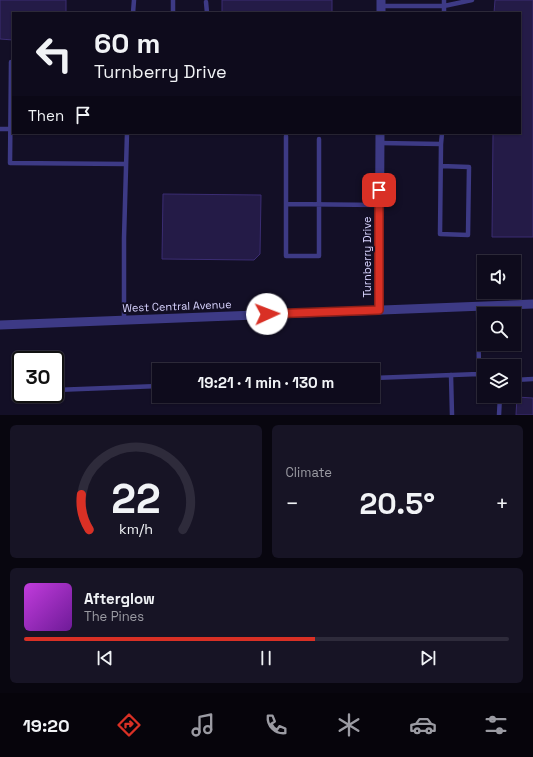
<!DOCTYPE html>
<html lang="en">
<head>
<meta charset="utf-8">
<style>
	:root { --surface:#0e0b1c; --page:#171425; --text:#f1f3f6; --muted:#9b9ba3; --line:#2e2b3b; --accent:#d93025 }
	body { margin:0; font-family:"Space Grotesk",sans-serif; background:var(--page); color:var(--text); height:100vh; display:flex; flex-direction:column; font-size:15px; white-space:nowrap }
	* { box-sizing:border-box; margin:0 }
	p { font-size:13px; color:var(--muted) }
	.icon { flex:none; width:22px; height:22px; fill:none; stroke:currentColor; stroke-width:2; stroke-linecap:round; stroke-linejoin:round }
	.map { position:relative; height:415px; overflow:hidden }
	.panel { display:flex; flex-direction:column; gap:10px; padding:10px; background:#08060f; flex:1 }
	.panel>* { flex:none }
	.hud { position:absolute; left:12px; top:12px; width:509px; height:122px; border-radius:0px; box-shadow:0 1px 3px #0004,0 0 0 1px var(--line); background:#0e0b1c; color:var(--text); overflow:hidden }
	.fabs { position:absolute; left:477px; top:255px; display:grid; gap:8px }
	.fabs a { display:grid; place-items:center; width:44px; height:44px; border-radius:0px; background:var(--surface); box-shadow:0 1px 3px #0004,0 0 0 1px var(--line); font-size:20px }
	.speed { position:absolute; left:12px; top:351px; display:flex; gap:8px; font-size:20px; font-weight:700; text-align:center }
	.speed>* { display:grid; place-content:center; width:52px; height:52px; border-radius:50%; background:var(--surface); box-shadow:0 1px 3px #0004,0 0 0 1px var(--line); line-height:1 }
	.speed .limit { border:2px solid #111; border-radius:6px; background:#fff; color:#111 }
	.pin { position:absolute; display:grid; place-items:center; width:34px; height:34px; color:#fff; margin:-17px; border-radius:8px; box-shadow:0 2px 6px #0006 }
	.me { position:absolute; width:44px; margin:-22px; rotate:88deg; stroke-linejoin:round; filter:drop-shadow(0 0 3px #0008) }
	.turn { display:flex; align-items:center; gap:14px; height:84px; padding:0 16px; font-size:18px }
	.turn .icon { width:52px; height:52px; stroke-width:2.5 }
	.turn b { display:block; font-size:28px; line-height:34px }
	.then { display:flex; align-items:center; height:38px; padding:0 16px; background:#0003; gap:8px; font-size:15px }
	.big { font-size:30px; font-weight:600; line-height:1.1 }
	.panel .card { flex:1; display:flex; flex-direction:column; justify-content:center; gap:6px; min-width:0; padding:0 14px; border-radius:6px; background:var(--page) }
	.panel .dial { align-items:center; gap:0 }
	.dial svg { height:104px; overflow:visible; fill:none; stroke:var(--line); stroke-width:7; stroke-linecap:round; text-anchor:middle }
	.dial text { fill:var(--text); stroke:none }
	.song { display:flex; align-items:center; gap:12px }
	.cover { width:48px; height:48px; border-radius:6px; background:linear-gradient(135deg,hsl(290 70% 55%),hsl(280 70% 35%)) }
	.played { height:4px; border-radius:2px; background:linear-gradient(90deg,var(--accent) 60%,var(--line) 60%) }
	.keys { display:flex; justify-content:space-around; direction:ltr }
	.heat { display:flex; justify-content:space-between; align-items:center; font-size:22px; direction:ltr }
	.panel .tiles { flex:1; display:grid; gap:10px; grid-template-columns:1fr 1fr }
	.card:last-child { grid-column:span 2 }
	.trip { position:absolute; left:152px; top:363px; width:228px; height:40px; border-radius:0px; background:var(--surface); box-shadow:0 1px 3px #0004,0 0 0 1px var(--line); font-weight:600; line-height:40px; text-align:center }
	.menu { display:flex; height:64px; justify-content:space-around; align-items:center; background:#06040b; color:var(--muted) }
	.menu .icon { width:28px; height:28px }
	.menu .on { color:var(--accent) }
	.menu b { font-size:18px; color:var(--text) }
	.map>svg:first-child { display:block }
	.building { fill:#241b47; stroke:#3b2d73 }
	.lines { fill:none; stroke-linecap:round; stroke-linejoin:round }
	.service { stroke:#3d3a85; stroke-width:4.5 }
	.minor { stroke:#3d3a85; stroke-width:9 }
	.route-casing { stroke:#8d1f18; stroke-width:10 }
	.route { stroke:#d93025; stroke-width:7 }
	.labels { text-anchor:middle; stroke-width:4; stroke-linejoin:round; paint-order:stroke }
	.street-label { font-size:11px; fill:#d9d4ff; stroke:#130f26 }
</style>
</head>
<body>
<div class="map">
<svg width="533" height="415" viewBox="0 0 533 415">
	<rect width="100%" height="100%" fill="#130f26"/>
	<path class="building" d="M 0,0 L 66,0 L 66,13 L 13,13 L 13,40 L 0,39 Z
		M 222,0 L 332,0 L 332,13 L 222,13 Z
		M 495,0 L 533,0 L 533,237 L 492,237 L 493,133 L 520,133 L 520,13 L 494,13 Z
		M 163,194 L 261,195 L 260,254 L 254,260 L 162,259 Z
		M 517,397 L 533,398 L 533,415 L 516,415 Z"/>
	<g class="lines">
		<path class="service" d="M 444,0 L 444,6 L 472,0
			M 206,2 L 207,13
			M 381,6 L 444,6 L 444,13
			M 133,13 L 134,0
			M 173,13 L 173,0
			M 13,62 L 11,62 L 10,163 L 126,164
			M 0,129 L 10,129
			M 286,136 L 286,256 L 319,256 L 319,139
			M 380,143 L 441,144 L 440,234 L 468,235 L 469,167 L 441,166
			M 441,144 L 442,133
			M 286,204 L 379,205
			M 478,306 L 479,374 L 484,376
			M 124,320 L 124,238 L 127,133
			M 451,375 L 452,415
			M 373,378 L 479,374
			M 514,380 L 533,379
			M 55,390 L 159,386
			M 20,392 L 21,392
			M 499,415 L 500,396"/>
		<path class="minor" d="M 381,13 L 381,0
			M 379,310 L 380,133
			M 0,325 L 533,304"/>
	</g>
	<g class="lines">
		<g class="route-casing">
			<path id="route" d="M 267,314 L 379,310 L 379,190"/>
		</g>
		<use href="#route" class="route"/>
	</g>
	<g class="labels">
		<g class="street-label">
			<text transform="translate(367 257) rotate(-90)" y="4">Turnberry Drive</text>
			<text transform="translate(177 306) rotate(-2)" y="4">West Central Avenue</text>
		</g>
	</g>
</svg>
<div class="fabs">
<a><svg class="icon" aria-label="sound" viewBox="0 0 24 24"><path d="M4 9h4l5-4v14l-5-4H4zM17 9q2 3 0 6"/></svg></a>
<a><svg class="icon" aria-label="search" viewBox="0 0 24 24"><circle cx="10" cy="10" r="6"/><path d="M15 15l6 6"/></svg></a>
<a><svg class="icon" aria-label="layers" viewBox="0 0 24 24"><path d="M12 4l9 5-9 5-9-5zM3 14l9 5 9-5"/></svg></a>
</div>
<div class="speed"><div class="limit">30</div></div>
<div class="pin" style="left:379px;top:190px;background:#d93025"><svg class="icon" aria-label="arrive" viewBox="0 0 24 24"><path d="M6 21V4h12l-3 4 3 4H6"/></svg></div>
<svg class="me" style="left:267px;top:314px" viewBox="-20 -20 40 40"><circle r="19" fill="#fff"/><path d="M0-13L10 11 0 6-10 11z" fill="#d93025"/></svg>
<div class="trip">19:21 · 1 min · 130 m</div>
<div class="hud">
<div class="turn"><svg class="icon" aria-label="left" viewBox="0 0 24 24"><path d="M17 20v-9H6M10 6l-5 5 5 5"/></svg><div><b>60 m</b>Turnberry Drive</div></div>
<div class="then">Then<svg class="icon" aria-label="arrive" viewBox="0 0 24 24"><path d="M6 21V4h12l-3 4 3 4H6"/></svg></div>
</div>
</div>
<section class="panel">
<div class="tiles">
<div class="card dial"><svg viewBox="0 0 100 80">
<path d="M14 69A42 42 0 1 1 86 69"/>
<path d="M14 69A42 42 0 0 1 8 42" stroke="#d93025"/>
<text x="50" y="56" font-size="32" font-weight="700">22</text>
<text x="50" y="72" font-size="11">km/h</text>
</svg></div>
<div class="card"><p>Climate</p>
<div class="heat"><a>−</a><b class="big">20.5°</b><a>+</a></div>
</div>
<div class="card">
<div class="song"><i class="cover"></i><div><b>Afterglow</b><p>The Pines</p></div></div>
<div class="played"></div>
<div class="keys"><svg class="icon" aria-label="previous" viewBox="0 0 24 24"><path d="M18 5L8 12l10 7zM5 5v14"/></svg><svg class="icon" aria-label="pause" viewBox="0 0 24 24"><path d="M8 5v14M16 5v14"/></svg><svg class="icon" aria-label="next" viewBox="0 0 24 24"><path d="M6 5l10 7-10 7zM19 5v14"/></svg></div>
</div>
</div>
</section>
<nav class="menu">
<b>19:20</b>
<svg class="icon on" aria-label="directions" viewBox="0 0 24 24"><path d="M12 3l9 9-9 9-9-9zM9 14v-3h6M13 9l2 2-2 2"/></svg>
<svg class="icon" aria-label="music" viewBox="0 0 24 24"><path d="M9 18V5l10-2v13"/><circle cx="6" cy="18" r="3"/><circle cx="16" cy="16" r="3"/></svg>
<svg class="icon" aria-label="phone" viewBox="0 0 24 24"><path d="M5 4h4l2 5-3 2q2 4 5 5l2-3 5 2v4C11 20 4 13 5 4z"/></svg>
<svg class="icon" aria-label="climate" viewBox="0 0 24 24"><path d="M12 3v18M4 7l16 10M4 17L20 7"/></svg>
<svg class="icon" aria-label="car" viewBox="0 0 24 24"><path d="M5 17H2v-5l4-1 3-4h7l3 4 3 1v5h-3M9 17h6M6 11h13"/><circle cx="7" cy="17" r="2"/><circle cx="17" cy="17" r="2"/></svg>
<svg class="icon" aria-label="filters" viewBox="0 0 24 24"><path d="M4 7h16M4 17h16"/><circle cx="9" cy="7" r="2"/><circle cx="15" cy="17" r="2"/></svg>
</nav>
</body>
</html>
